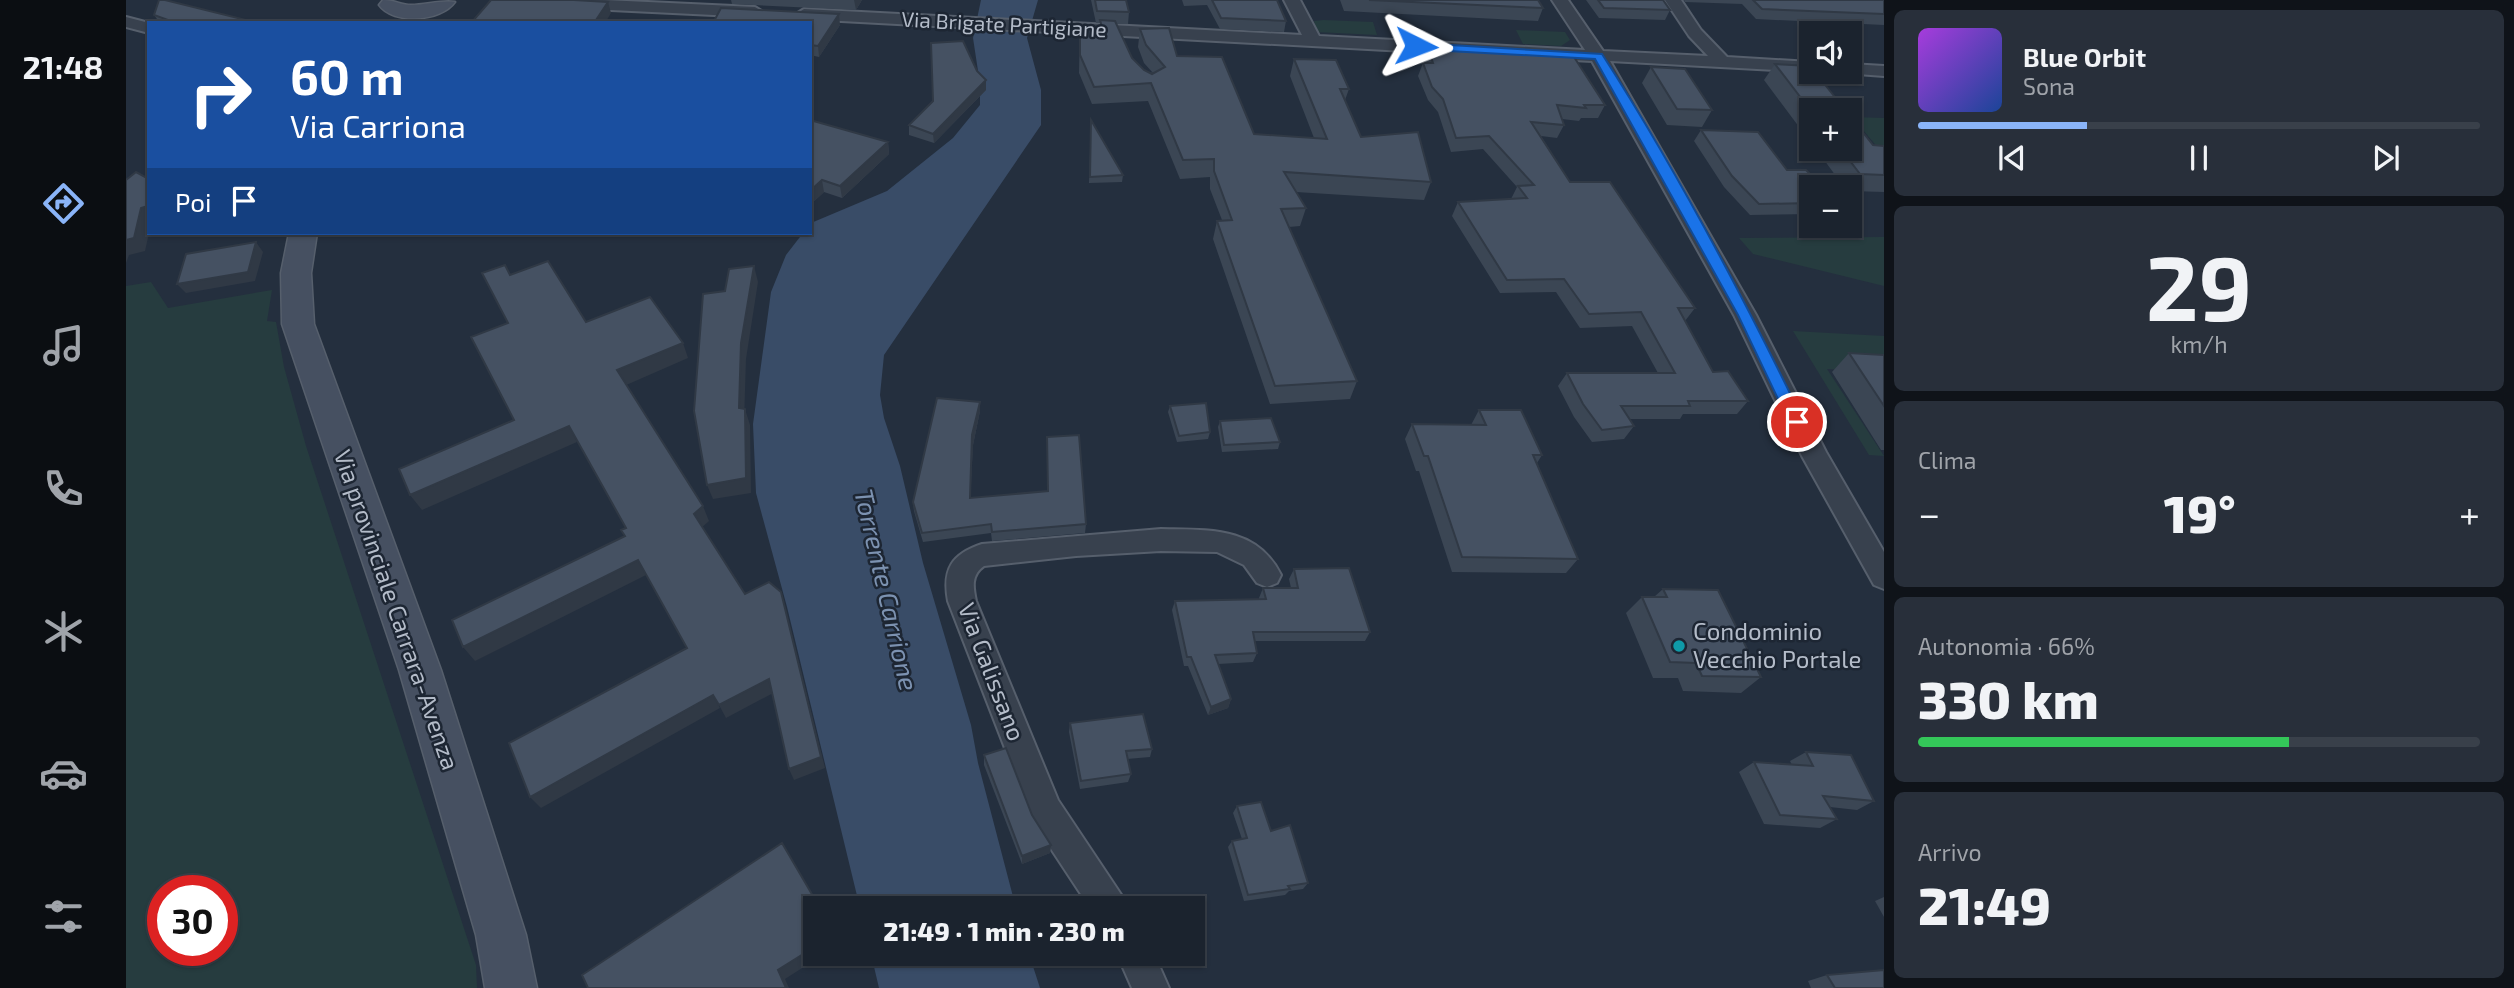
<!DOCTYPE html>
<html lang="it">
<head>
<meta charset="utf-8">
<style>
	:root { --surface:#1b232e; --page:#282f3a; --text:#f1f3f6; --muted:#a0a4aa; --line:#39404a; --accent:#8ab4f8 }
	body { margin:0; font-family:"Exo 2",sans-serif; background:var(--page); color:var(--text); height:100vh; display:flex; flex-direction:column; font-size:26px; white-space:nowrap }
	* { box-sizing:border-box; margin:0 }
	p { font-size:23px; color:var(--muted) }
	.icon { flex:none; width:38px; height:38px; fill:none; stroke:currentColor; stroke-width:2; stroke-linecap:round; stroke-linejoin:round }
	.map { position:relative; flex:1; overflow:hidden }
	.drawer { display:flex; flex-direction:column; gap:10px; padding:10px; background:#0f1319; width:630px }
	.drawer>* { flex:none }
	.top-card { position:absolute; left:21px; top:21px; width:665px; height:214px; border-radius:0px; box-shadow:0 2px 5px #0004,0 0 0 2px var(--line); background:#1a4fa0; color:#fff; overflow:hidden }
	.controls { position:absolute; left:1673px; top:21px; display:grid; gap:14px }
	.controls a { display:grid; place-items:center; width:63px; height:63px; border-radius:0px; background:var(--surface); box-shadow:0 2px 5px #0004,0 0 0 2px var(--line); font-size:35px }
	.speed { position:absolute; left:21px; top:875px; display:flex; gap:14px; font-size:35px; font-weight:700; text-align:center }
	.speed>* { display:grid; place-content:center; width:91px; height:91px; border-radius:50%; background:var(--surface); box-shadow:0 2px 5px #0004,0 0 0 2px var(--line); line-height:1 }
	.speed .limit { border:10px solid #d22; background:#fff; color:#111 }
	.pin { position:absolute; display:grid; place-items:center; width:60px; height:60px; color:#fff; margin:-30px; border:4px solid #fff; border-radius:50%; box-shadow:0 2px 7px #0007 }
	.me { position:absolute; width:77px; margin:-38px; rotate:93deg; stroke-linejoin:round; filter:drop-shadow(0 0 5px #0008) }
	.turn { display:flex; align-items:center; gap:24px; height:147px; padding:0 28px; font-size:32px }
	.turn .icon { width:91px; height:91px; stroke-width:2.5 }
	.turn b { display:block; font-size:49px; line-height:60px }
	.then { display:flex; align-items:center; height:66px; padding:0 28px; background:#0003; gap:14px; font-size:26px }
	.big { font-size:52px; font-weight:800; line-height:1.1 }
	.drawer .tile { flex:1; display:flex; flex-direction:column; justify-content:center; gap:10px; min-width:0; padding:0 24px; border-radius:10px; background:var(--page) }
	.drawer .dial { align-items:center; gap:0 }
	.dial b { font-size:91px; line-height:1 }
	.song { display:flex; align-items:center; gap:21px }
	.cover { width:84px; height:84px; border-radius:10px; background:linear-gradient(135deg,hsl(280 70% 55%),hsl(220 70% 35%)) }
	.played { height:7px; border-radius:4px; background:linear-gradient(90deg,var(--accent) 30%,var(--line) 30%) }
	.keys { display:flex; justify-content:space-around; direction:ltr }
	.heat { display:flex; justify-content:space-between; align-items:center; font-size:38px; direction:ltr }
	.charge { height:10px; border-radius:5px; background:linear-gradient(90deg,#34c759 66%,var(--line) 0) }
	.trip { position:absolute; left:677px; top:896px; width:402px; height:70px; border-radius:0px; background:var(--surface); box-shadow:0 2px 5px #0004,0 0 0 2px var(--line); font-weight:800; line-height:70px; text-align:center }
	main { display:flex; flex:1; min-height:0 }
	.tab-bar { display:flex; flex-direction:column; width:126px; justify-content:space-around; align-items:center; background:#0b0e12; color:var(--muted) }
	.tab-bar .icon { width:49px; height:49px }
	.tab-bar .on { color:var(--accent) }
	.tab-bar b { font-size:32px; color:var(--text) }
	.map>svg:first-child { display:block }
	.green { fill:#263c3f; fill-rule:evenodd }
	.water { fill:#394c67 }
	.lines { fill:none; stroke-linecap:round; stroke-linejoin:round }
	.street-casing { stroke:#565f6c; stroke-width:4 }
	.secondary-casing { stroke:#565f6c; stroke-width:3 }
	.street { fill:#38414e; fill-rule:evenodd }
	.secondary { fill:#465061; fill-rule:evenodd }
	.wall { fill:#3b4654 }
	.shaded-wall { fill:#303945 }
	.building { fill:#455162; stroke:#303945; stroke-width:2 }
	.route { fill:#1a73e8; stroke:#114b97; stroke-width:2 }
	.culture-dot { fill:#0f9aa8; stroke:#1d2633; stroke-width:2.5 }
	.labels { text-anchor:middle; stroke-width:5; stroke-linejoin:round; paint-order:stroke }
	.far-street-label { font-size:21px; fill:#b4bcc9; stroke:#1d2633 }
	.street-label { font-size:24px; fill:#b4bcc9; stroke:#1d2633 }
	.poi-label { font-size:24px; fill:#b4bcc9; stroke:#1d2633; text-anchor:start }
	.water-label { font-size:26px; font-style:italic; fill:#7c92b1; stroke:#1d2633 }
</style>
</head>
<body>
<main>
<nav class="tab-bar">
<b>21:48</b>
<svg class="icon on" aria-label="directions" viewBox="0 0 24 24"><path d="M12 3l9 9-9 9-9-9zM9 14v-3h6M13 9l2 2-2 2"/></svg>
<svg class="icon" aria-label="music" viewBox="0 0 24 24"><path d="M9 18V5l10-2v13"/><circle cx="6" cy="18" r="3"/><circle cx="16" cy="16" r="3"/></svg>
<svg class="icon" aria-label="phone" viewBox="0 0 24 24"><path d="M5 4h4l2 5-3 2q2 4 5 5l2-3 5 2v4C11 20 4 13 5 4z"/></svg>
<svg class="icon" aria-label="climate" viewBox="0 0 24 24"><path d="M12 3v18M4 7l16 10M4 17L20 7"/></svg>
<svg class="icon" aria-label="car" viewBox="0 0 24 24"><path d="M5 17H2v-5l4-1 3-4h7l3 4 3 1v5h-3M9 17h6M6 11h13"/><circle cx="7" cy="17" r="2"/><circle cx="17" cy="17" r="2"/></svg>
<svg class="icon" aria-label="filters" viewBox="0 0 24 24"><path d="M4 7h16M4 17h16"/><circle cx="9" cy="7" r="2"/><circle cx="15" cy="17" r="2"/></svg>
</nav>
<div class="map">
<svg width="1758" height="988" viewBox="0 0 1758 988">
	<rect width="100%" height="100%" fill="#242f3e"/>
	<path class="green" d="M 1198,20 L 1247,22 L 1251,35 L 1190,32 L 1188,21 Z
		M 1390,30 L 1439,32 L 1444,40 L 1435,46 L 1397,44 Z
		M 1726,117 L 1758,118 L 1758,149 L 1753,149 Z
		M 1758,237 L 1758,286 L 1627,254 L 1613,238 Z
		M 25,282 L 42,308 L 146,290 L 141,321 L 150,322 L 158,367 L 180,446 L 350,965 L 351,988 L 0,988 L 0,286 ZM 37,891 L 96,891 L 96,950 L 37,950 Z
		M 1667,331 L 1758,336 L 1758,372 L 1701,369 L 1758,456 L 1743,455 Z"/>
	<path class="water" d="M 855,0 L 912,0 L 901,38 L 915,90 L 915,125 L 758,355 L 754,395 L 758,418 L 774,466 L 797,563 L 845,725 L 852,763 L 890,908 L 734,908 L 661,607 L 630,493 L 627,424 L 645,292 L 660,255 L 677,233 L 684,233 L 685,223 L 761,191 L 827,138 L 854,105 L 854,84 L 847,38 Z
		M 745,954 L 903,954 L 914,988 L 753,988 Z"/>
	<g class="lines">
		<g class="street-casing">
			<path id="street" d="M 374,0 L 479,0 L 629,7 L 637,12 L 629,17 L 382,5 Z
				M 1158,0 L 1174,0 L 1193,36 L 1459,50 L 1426,0 L 1442,0 L 1477,51 L 1582,56 L 1563,36 L 1539,0 L 1555,0 L 1575,30 L 1601,57 L 1685,62 L 1685,72 L 1484,61 L 1630,315 L 1700,452 L 1758,552 L 1758,589 L 1748,585 L 1676,456 L 1608,315 L 1466,61 L 678,19 L 670,14 L 678,9 L 1176,35 Z
				M 0,17 L 23,23 L 23,33 L 0,27 Z
				M 1724,64 L 1758,66 L 1758,76 L 1718,73 L 1724,72 Z
				M 1035,529 C 1082,530 1131,526 1155,575 L 1151,583 L 1141,587 L 1131,583 L 1118,565 L 1091,552 L 1035,551 L 950,556 L 858,566 C 845,575 847,587 850,601 L 932,800 L 996,896 L 1002,908 L 964,908 L 908,823 L 822,601 C 816,569 826,554 856,544 Z
				M 991,954 L 1028,954 L 1043,988 L 1006,988 Z"/>
		</g>
		<g class="secondary-casing">
			<path id="secondary" d="M 257,0 C 268,0 275,5 285,5 C 300,5 314,0 329,2 C 315,22 267,25 253,5 Z
				M 163,233 L 191,233 L 185,273 L 188,324 L 315,670 L 400,935 L 411,988 L 359,988 L 350,935 L 273,670 L 156,324 L 155,273 Z"/>
		</g>
		<use href="#street" class="street"/>
		<use href="#secondary" class="secondary"/>
	</g>
	<path class="wall" d="M 605,0 L 736,0 L 730,10 L 606,4 Z
		M 965,0 L 1000,0 L 1003,12 L 1002,24 L 990,24 L 1006,58 L 1018,70 L 1027,73 L 1018,63 L 1012,47 L 1014,29 L 1051,56 L 1128,134 L 1188,138 L 1164,76 L 1168,59 L 1223,89 L 1219,100 L 1235,137 L 1305,182 L 1298,200 L 1170,192 L 1180,208 L 1174,226 L 1163,227 L 1231,381 L 1224,399 L 1144,404 L 1087,239 L 1091,221 L 1096,220 L 1084,189 L 1084,177 L 1054,179 L 1022,101 L 966,104 L 953,73 L 954,26 L 974,27 L 974,23 L 970,23 Z
		M 1056,0 L 1151,0 L 1160,21 L 1158,32 L 1094,29 L 1081,5 L 1058,6 Z
		M 1214,0 L 1412,0 L 1417,8 L 1412,21 L 1218,11 Z
		M 1460,0 L 1537,0 L 1544,10 L 1539,20 L 1473,18 Z
		M 1558,0 L 1758,0 L 1758,25 L 1630,19 L 1616,4 L 1559,2 Z
		M 28,15 L 132,23 L 34,23 Z
		M 684,23 L 714,25 L 693,57 L 684,55 Z
		M 1320,46 L 1479,105 L 1472,118 L 1455,118 L 1453,121 L 1436,119 L 1438,125 L 1431,138 L 1415,136 L 1444,182 L 1569,308 L 1559,321 L 1587,372 L 1622,401 L 1611,414 L 1557,414 L 1554,419 L 1503,419 L 1508,426 L 1498,439 L 1466,442 L 1448,417 L 1432,386 L 1441,373 L 1532,373 L 1506,326 L 1454,328 L 1430,292 L 1374,293 L 1326,216 L 1332,202 L 1385,199 L 1391,187 L 1357,149 L 1325,152 L 1312,112 L 1302,100 L 1292,76 L 1297,63 L 1299,63 L 1303,51 L 1318,52 Z
		M 1649,64 L 1685,110 L 1685,143 L 1638,80 Z
		M 1525,67 L 1586,110 L 1576,127 L 1541,125 L 1516,83 Z
		M 851,71 L 860,80 L 860,90 L 808,143 L 783,135 L 783,125 Z
		M 684,120 L 762,142 L 763,154 L 716,198 L 698,192 L 684,205 Z
		M 965,120 L 997,175 L 996,182 L 963,183 Z
		M 1575,130 L 1661,170 L 1685,187 L 1685,214 L 1624,215 L 1598,187 L 1568,141 Z
		M 1758,146 L 1758,192 L 1724,191 L 1724,187 L 1718,187 L 1690,149 L 1724,149 Z
		M 1723,353 L 1758,355 L 1758,450 L 1755,450 L 1706,372 Z
		M 1044,406 L 1084,432 L 1082,439 L 1051,442 L 1042,412 Z
		M 1353,410 L 1416,455 L 1411,463 L 1452,559 L 1440,573 L 1326,572 L 1293,471 L 1290,471 L 1279,439 L 1286,424 L 1345,425 Z
		M 854,411 L 847,445 L 844,498 L 922,492 L 921,437 L 960,524 L 959,533 L 866,541 L 865,533 L 797,542 L 788,511 L 787,502 Z
		M 1094,421 L 1154,442 L 1152,449 L 1096,452 L 1092,427 Z
		M 1168,569 L 1244,632 L 1239,641 L 1129,641 L 1131,653 L 1127,662 L 1092,664 L 1105,699 L 1102,708 L 1082,715 L 1062,666 L 1058,666 L 1046,610 L 1049,601 L 1133,599 L 1133,598 L 1137,588 L 1165,588 L 1163,579 Z
		M 1537,589 L 1635,677 L 1615,693 L 1557,691 L 1552,678 L 1527,678 L 1500,613 L 1516,597 L 1528,597 Z
		M 944,723 L 1026,749 L 1024,757 L 1001,759 L 1005,774 L 1002,782 L 954,789 L 943,732 Z
		M 1680,752 L 1748,801 L 1731,810 L 1704,807 L 1711,819 L 1694,828 L 1638,824 L 1613,772 L 1628,762 L 1666,765 L 1664,761 Z
		M 858,755 L 925,845 L 924,853 L 896,864 L 858,765 Z
		M 1111,806 L 1145,831 L 1182,883 L 1177,889 L 1163,891 L 1159,895 L 1118,901 L 1102,847 L 1106,841 L 1116,839 L 1107,813 Z
		M 1758,897 L 1758,917 L 1749,901 Z
		M 1701,975 L 1758,988 L 1685,988 L 1682,981 Z"/>
	<path class="shaded-wall" d="M 728,0 L 736,0 L 730,10 Z
		M 482,2 L 485,13 L 479,23 L 468,23 Z
		M 713,14 L 714,25 L 693,57 L 692,46 Z
		M 860,80 L 860,90 L 808,143 L 807,134 Z
		M 762,142 L 763,154 L 716,198 L 714,186 Z
		M 696,180 L 698,192 L 684,205 L 684,191 Z
		M 23,204 L 23,233 L 19,251 L 3,255 L 0,263 L 0,240 L 15,208 Z
		M 130,242 L 137,252 L 129,281 L 60,293 L 51,284 Z
		M 628,266 L 632,282 L 620,359 L 618,423 L 613,408 L 615,343 Z
		M 557,343 L 562,358 L 498,386 L 491,370 Z
		M 854,402 L 854,411 L 847,445 L 844,507 L 846,435 Z
		M 619,409 L 624,425 L 625,493 L 587,499 L 581,485 Z
		M 443,426 L 451,442 L 296,510 L 284,495 Z
		M 577,506 L 583,521 L 574,529 L 568,514 Z
		M 512,560 L 520,575 L 349,661 L 337,647 Z
		M 655,592 L 659,606 L 699,768 L 668,780 L 663,769 Z
		M 643,679 L 649,692 L 600,718 L 593,705 Z
		M 587,695 L 594,708 L 415,808 L 404,797 Z
		M 1105,699 L 1102,708 L 1082,715 L 1085,707 Z
		M 925,845 L 924,853 L 896,864 L 896,856 Z
		M 690,946 L 690,954 L 698,954 L 659,979 L 663,988 L 660,988 L 652,970 Z"/>
	<path class="building" d="M 33,0 L 39,0 L 132,23 L 50,23 L 28,15 Z
		M 365,0 L 448,0 L 482,2 L 468,23 L 345,23 Z
		M 969,0 L 1000,0 L 1003,12 L 971,11 Z
		M 1086,0 L 1151,0 L 1160,21 L 1095,18 Z
		M 1243,0 L 1412,0 L 1417,8 Z
		M 1472,0 L 1537,0 L 1544,10 L 1478,8 Z
		M 1627,0 L 1758,0 L 1758,14 L 1636,9 Z
		M 595,8 L 713,14 L 692,46 L 684,45 L 684,23 L 587,23 Z
		M 974,20 L 989,21 L 1006,58 L 1018,70 L 1026,74 L 1039,67 L 1020,45 L 1014,29 L 1043,28 L 1051,56 L 1096,57 L 1128,134 L 1201,139 L 1168,59 L 1210,60 L 1223,89 L 1214,89 L 1235,137 L 1292,132 L 1305,182 L 1158,172 L 1180,208 L 1155,209 L 1231,381 L 1149,386 L 1091,221 L 1106,220 L 1088,171 L 1088,159 L 1057,160 L 1025,83 L 968,87 L 954,55 L 954,26 L 976,27 Z
		M 837,41 L 851,71 L 860,80 L 807,134 L 783,125 L 807,101 L 805,43 Z
		M 1320,46 L 1448,57 L 1479,105 L 1458,105 L 1460,108 L 1431,105 L 1438,125 L 1405,122 L 1444,182 L 1484,182 L 1569,308 L 1552,308 L 1587,372 L 1602,371 L 1622,401 L 1562,401 L 1564,406 L 1495,406 L 1508,426 L 1476,430 L 1457,404 L 1441,373 L 1549,373 L 1515,312 L 1463,314 L 1438,279 L 1381,280 L 1332,202 L 1401,198 L 1392,186 L 1408,185 L 1363,136 L 1330,138 L 1317,99 L 1306,87 L 1297,63 L 1307,63 L 1303,51 L 1323,52 Z
		M 1649,64 L 1684,66 L 1685,67 L 1685,72 L 1689,72 L 1719,110 L 1685,111 Z
		M 1525,67 L 1559,69 L 1586,110 L 1551,109 Z
		M 1724,116 L 1747,145 L 1758,146 L 1758,175 L 1734,174 L 1715,149 L 1724,149 Z
		M 684,120 L 762,142 L 714,186 L 696,180 L 684,191 Z
		M 965,120 L 997,175 L 964,177 Z
		M 1575,130 L 1632,132 L 1661,170 L 1680,170 L 1697,187 L 1685,187 L 1685,203 L 1633,204 L 1606,176 Z
		M 10,172 L 23,179 L 23,204 L 22,206 L 15,208 L 8,238 L 0,240 L 0,180 Z
		M 130,242 L 122,272 L 51,284 L 60,254 Z
		M 422,261 L 460,322 L 524,297 L 557,343 L 491,370 L 577,506 L 568,514 L 619,594 L 643,582 L 655,592 L 695,757 L 663,769 L 643,679 L 593,705 L 587,695 L 404,797 L 383,743 L 561,648 L 512,560 L 337,647 L 326,620 L 499,536 L 495,530 L 500,528 L 443,426 L 284,495 L 273,469 L 388,420 L 345,337 L 382,323 L 356,273 L 379,265 L 384,275 Z
		M 628,266 L 615,343 L 613,408 L 619,409 L 620,478 L 581,485 L 568,411 L 577,294 L 599,291 L 603,269 Z
		M 1723,353 L 1758,355 L 1758,406 Z
		M 811,398 L 854,402 L 846,435 L 844,498 L 922,491 L 921,437 L 953,435 L 960,524 L 866,532 L 865,524 L 796,533 L 787,502 Z
		M 1080,403 L 1084,432 L 1053,436 L 1044,406 Z
		M 1353,410 L 1395,410 L 1416,455 L 1407,455 L 1452,559 L 1336,557 L 1302,456 L 1298,456 L 1286,424 L 1360,425 Z
		M 1145,418 L 1154,442 L 1098,445 L 1094,421 Z
		M 1223,568 L 1244,632 L 1127,632 L 1131,653 L 1089,655 L 1105,699 L 1085,707 L 1065,657 L 1061,657 L 1049,601 L 1140,599 L 1137,588 L 1172,588 L 1168,569 Z
		M 1537,589 L 1592,590 L 1635,677 L 1576,676 L 1570,663 L 1544,662 L 1516,597 L 1541,597 Z
		M 1017,714 L 1026,749 L 1000,751 L 1005,774 L 955,781 L 944,723 Z
		M 880,748 L 906,815 L 925,845 L 896,856 L 858,755 Z
		M 1680,752 L 1725,755 L 1748,801 L 1697,796 L 1711,819 L 1654,815 L 1628,762 L 1687,766 Z
		M 1135,802 L 1145,831 L 1164,825 L 1182,883 L 1162,886 L 1164,889 L 1122,895 L 1106,841 L 1121,838 L 1111,806 Z
		M 656,843 L 694,908 L 690,908 L 690,946 L 652,970 L 660,988 L 462,988 L 456,975 Z
		M 1758,970 L 1758,988 L 1709,988 L 1701,975 Z"/>
	<path class="route" d="M 1290,43 L 1476,54 C 1552,172 1617,296 1678,422 L 1676,426 L 1665,426 L 1612,315 L 1469,59 L 1286,49 L 1286,44 Z"/>
	<circle class="culture-dot" cx="1553" cy="646" r="7"/>
	<g class="labels">
		<g class="far-street-label">
			<text transform="translate(878 25) rotate(3)" y="7">Via Brigate Partigiane</text>
		</g>
		<g class="street-label">
			<text transform="translate(270 610) rotate(71)" y="8">Via provinciale Carrara-Avenza</text>
			<text transform="translate(865 672) rotate(69)" y="8">Via Galissano</text>
		</g>
		<g class="poi-label">
			<text x="1567" y="640">Condominio<tspan x="1567" dy="28">Vecchio Portale</tspan></text>
		</g>
		<g class="water-label">
			<text transform="translate(760 590) rotate(77)" y="9">Torrente Carrione</text>
		</g>
	</g>
</svg>
<div class="controls">
<a><svg class="icon" aria-label="sound" viewBox="0 0 24 24"><path d="M4 9h4l5-4v14l-5-4H4zM17 9q2 3 0 6"/></svg></a>
<a>+</a>
<a>−</a>
</div>
<div class="speed"><div class="limit">30</div></div>
<div class="pin" style="left:1671px;top:422px;background:#d93025"><svg class="icon" aria-label="arrive" viewBox="0 0 24 24"><path d="M6 21V4h12l-3 4 3 4H6"/></svg></div>
<svg class="me" style="left:1290px;top:46px" viewBox="-20 -20 40 40"><path d="M0-17L14 15 0 8-14 15z" fill="#1a73e8" stroke="#fff" stroke-width="4"/></svg>
<div class="trip">21:49 · 1 min · 230 m</div>
<div class="top-card">
<div class="turn"><svg class="icon" aria-label="right" viewBox="0 0 24 24"><path d="M7 20v-9h11M14 6l5 5-5 5"/></svg><div><b>60 m</b>Via Carriona</div></div>
<div class="then">Poi<svg class="icon" aria-label="arrive" viewBox="0 0 24 24"><path d="M6 21V4h12l-3 4 3 4H6"/></svg></div>
</div>
</div>
<section class="drawer">
<div class="tile">
<div class="song"><i class="cover"></i><div><b>Blue Orbit</b><p>Sona</p></div></div>
<div class="played"></div>
<div class="keys"><svg class="icon" aria-label="previous" viewBox="0 0 24 24"><path d="M18 5L8 12l10 7zM5 5v14"/></svg><svg class="icon" aria-label="pause" viewBox="0 0 24 24"><path d="M8 5v14M16 5v14"/></svg><svg class="icon" aria-label="next" viewBox="0 0 24 24"><path d="M6 5l10 7-10 7zM19 5v14"/></svg></div>
</div>
<div class="tile dial"><b>29</b><p>km/h</p></div>
<div class="tile"><p>Clima</p>
<div class="heat"><a>−</a><b class="big">19°</b><a>+</a></div>
</div>
<div class="tile"><p>Autonomia · 66%</p><b class="big">330 km</b><div class="charge"></div></div>
<div class="tile"><p>Arrivo</p><b class="big">21:49</b></div>
</section>
</main>
</body>
</html>
